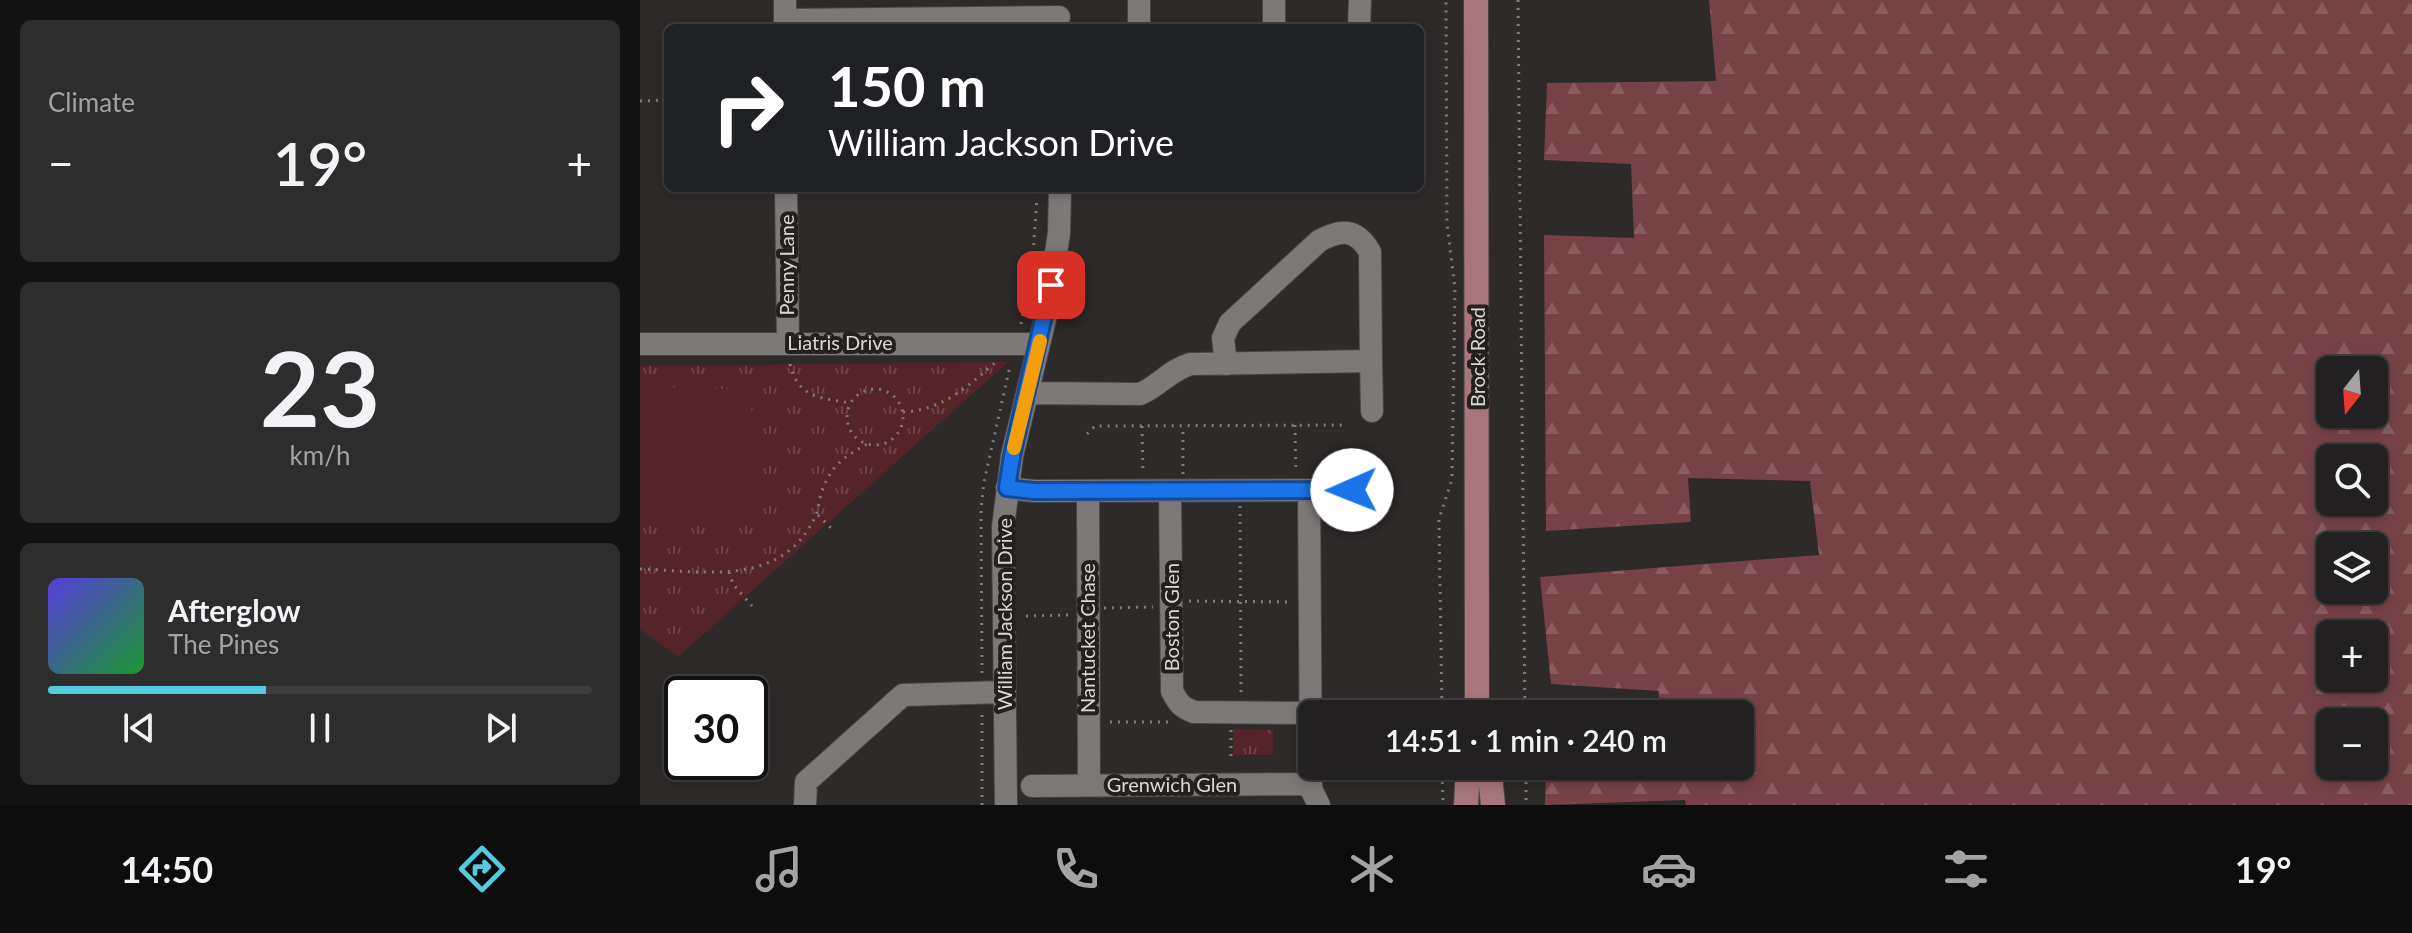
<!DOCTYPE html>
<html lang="en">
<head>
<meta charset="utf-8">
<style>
	:root { --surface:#222020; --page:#2e2d2d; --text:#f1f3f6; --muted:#a2a3a5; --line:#3f3e3e; --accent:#55cadf }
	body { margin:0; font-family:Lato,sans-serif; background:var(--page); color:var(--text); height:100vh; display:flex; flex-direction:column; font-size:30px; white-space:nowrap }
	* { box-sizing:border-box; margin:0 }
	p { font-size:26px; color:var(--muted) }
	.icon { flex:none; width:44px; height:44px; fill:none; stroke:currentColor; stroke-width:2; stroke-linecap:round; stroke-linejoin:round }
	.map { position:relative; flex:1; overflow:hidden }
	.sheet { display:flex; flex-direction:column; gap:20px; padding:20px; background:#131212; width:640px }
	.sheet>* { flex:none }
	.top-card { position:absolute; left:24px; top:24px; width:760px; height:168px; border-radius:12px; box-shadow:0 4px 12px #0003,0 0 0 2px var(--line); background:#202124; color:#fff; overflow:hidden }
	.needle { width:52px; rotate:197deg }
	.controls { position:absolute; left:1676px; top:356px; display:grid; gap:16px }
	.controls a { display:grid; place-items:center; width:72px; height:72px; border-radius:12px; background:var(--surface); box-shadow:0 4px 12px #0003,0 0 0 2px var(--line); font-size:40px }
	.speed { position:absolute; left:24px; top:676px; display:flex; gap:16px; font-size:40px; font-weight:700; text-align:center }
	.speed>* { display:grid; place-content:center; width:104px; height:104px; border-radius:50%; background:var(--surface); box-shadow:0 4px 12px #0003,0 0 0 2px var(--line); line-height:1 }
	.speed .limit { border:4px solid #111; border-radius:12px; background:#fff; color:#111 }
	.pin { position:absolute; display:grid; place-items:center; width:68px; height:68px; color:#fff; margin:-34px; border-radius:16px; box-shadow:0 4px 12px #0006 }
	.me { position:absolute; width:88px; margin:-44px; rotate:269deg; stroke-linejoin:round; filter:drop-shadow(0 0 6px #0008) }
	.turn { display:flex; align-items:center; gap:28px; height:168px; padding:0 32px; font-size:36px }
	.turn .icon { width:104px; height:104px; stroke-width:2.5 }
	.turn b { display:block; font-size:56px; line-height:68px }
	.big { font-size:60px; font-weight:600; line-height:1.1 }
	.sheet .card { flex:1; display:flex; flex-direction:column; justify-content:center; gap:12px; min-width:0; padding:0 28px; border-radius:12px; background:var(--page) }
	.sheet .dial { align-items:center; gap:0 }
	.dial b { font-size:104px; line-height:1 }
	.song { display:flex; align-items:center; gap:24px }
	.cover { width:96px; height:96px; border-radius:12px; background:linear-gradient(135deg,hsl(250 70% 55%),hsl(130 70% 35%)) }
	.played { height:8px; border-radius:4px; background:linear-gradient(90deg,var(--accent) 40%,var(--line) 40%) }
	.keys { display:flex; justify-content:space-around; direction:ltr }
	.heat { display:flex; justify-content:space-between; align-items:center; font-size:44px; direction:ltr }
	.trip { position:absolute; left:658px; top:700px; width:456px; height:80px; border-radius:12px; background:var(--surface); box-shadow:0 4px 12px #0003,0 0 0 2px var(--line); font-weight:600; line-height:80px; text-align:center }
	.tab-bar { display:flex; height:128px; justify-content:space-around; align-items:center; background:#0e0d0d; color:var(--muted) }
	.tab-bar .icon { width:56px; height:56px }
	.tab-bar .on { color:var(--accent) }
	.tab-bar b { font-size:36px; color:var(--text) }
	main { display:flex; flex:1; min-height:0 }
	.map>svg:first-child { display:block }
	.forest { fill:url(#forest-firs); fill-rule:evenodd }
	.park { fill:url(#park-tufts) }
	.pitch { fill:#542428 }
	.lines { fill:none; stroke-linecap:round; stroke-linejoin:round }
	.minor-casing { stroke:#494646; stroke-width:24 }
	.major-casing { stroke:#494646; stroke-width:26 }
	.path { stroke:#7e7a7a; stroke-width:3; stroke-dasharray:2 6; stroke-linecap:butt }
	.minor { stroke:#7e7979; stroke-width:22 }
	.major { stroke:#a67678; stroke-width:24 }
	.route-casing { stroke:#114b97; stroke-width:20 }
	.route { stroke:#1a73e8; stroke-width:14 }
	.slow { stroke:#f59e0b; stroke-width:14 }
	.labels { text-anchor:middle; stroke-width:8; stroke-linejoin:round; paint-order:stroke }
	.street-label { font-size:20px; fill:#dad7d7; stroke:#242020 }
</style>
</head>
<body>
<main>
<section class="sheet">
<div class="card"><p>Climate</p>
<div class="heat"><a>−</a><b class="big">19°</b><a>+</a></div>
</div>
<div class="card dial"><b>23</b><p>km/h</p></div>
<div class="card">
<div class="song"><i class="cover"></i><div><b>Afterglow</b><p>The Pines</p></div></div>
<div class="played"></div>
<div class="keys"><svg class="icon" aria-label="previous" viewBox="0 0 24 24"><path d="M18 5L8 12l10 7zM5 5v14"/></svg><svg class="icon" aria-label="pause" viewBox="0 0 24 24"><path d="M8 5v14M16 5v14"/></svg><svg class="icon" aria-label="next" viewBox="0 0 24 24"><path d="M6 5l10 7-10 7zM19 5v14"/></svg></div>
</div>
</section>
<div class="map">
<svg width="1772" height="805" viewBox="0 0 1772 805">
	<defs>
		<pattern id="forest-firs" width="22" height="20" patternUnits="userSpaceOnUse" patternTransform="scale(2)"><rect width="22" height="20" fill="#764245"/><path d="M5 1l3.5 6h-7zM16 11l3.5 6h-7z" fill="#895d5f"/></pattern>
		<pattern id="park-tufts" width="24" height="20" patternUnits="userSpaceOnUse" patternTransform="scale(2)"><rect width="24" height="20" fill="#542428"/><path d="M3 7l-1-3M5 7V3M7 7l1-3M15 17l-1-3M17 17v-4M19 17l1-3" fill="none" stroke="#6c4346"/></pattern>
	</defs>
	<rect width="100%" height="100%" fill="#2e2a2a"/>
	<path class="forest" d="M 1069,0 L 1772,0 L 1772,805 L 1046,805 L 1045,800 L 905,805 L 906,766 L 1100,766 L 1100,714 L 1018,714 L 1019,691 L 911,684 L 900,577 L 1179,555 L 1170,481 L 1048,478 L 1051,522 L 906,531 L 904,235 L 994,238 L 991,164 L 904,160 L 907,83 L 1076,81 ZM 1690,370 L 1734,370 L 1734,414 L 1690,414 ZM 1690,458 L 1734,458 L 1734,502 L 1690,502 ZM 1690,546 L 1734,546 L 1734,590 L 1690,590 ZM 1690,634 L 1734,634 L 1734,678 L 1690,678 ZM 1734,722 L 1734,766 L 1690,766 L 1690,722 Z"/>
	<path class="park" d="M 368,362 L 38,657 L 0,629 L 0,366 Z
		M 593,729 L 633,730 L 633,755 L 593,755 Z"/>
	<path class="pitch" d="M 0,386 L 110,390 L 119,523 L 0,517 Z"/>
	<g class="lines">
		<g class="minor-casing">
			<path id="minor" d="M 145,0 L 145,28
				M 499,0 L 499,28
				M 634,0 L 634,28
				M 145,20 L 419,17
				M 719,28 L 720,0
				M 146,188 L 148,342
				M 0,344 L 399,344
				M 586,364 L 583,338 L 590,323 L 679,241 C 701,229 716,228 730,252 L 731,361
				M 388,393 L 500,394 C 519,386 531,369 551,364 L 731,361 L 732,411
				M 367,488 L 394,491 L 712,490
				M 669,490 L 671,784 L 672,791 L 679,805
				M 448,491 L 449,785
				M 530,491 L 532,691 C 538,703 542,708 554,712 L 670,713
				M 392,786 L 671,784
				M 165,805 L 166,782 L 263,695 L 365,692
				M 366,805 L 363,527 L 372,456 L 407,311 L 419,233 L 420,188"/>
		</g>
		<g class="major-casing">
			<path id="major" d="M 836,0 L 837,714
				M 849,766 L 853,805
				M 826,805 L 828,766"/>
		</g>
		<path class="path" d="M 878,0 L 885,714
			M 0,101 L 28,100
			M 381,324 L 393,255 L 397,197
			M 150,364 C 158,398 180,398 211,403
			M207 417a28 28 0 1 1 56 0a28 28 0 1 1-56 0Z
			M 263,412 C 303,410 327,387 356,362
			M 655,425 L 656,473
			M 502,426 L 503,474
			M 447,434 L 455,426 L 707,425
			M 543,474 L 543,426
			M 600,506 L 601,695
			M 178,515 L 192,529
			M 0,569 C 65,571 143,588 176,515 C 179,508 179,499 182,491 C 192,464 203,458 227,444
			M 89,572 L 93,584 L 112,606
			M 549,601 L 653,602
			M 464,608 L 513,607
			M 386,616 L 431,615
			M 342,673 L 341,509 L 344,482 L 370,366
			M 802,714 L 799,519 L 812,479 L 815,288 L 807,224 L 806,0
			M 470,722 L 534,722
			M 591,730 L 591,762
			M 802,766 L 803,805
			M 886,766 L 886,805
			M 342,805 L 342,709"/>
		<use href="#minor" class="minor"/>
		<use href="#major" class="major"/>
	</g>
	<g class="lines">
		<g class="route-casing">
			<path id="route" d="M 411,285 L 372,456 L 367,488 L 394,491 L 712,490"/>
		</g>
		<use href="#route" class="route"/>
		<path class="slow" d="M 374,448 L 400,341"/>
	</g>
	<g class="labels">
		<g class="street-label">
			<text transform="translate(147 265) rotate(-90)" y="7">Penny Lane</text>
			<text x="200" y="350">Liatris Drive</text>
			<text transform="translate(838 357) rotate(-90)" y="7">Brock Road</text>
			<text transform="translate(365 614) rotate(-90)" y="7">William Jackson Drive</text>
			<text transform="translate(532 617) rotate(-90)" y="7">Boston Glen</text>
			<text transform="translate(448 638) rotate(-90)" y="7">Nantucket Chase</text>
			<text x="532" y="792">Grenwich Glen</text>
		</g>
	</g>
</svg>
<div class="controls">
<a><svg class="needle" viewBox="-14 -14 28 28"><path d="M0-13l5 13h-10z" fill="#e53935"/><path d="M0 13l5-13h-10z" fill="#a2a3a5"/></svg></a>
<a><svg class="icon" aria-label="search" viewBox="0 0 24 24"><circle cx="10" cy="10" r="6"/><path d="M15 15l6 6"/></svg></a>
<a><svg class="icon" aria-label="layers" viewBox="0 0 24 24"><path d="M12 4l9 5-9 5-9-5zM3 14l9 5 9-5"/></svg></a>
<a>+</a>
<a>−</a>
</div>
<div class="speed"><div class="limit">30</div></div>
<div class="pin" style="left:411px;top:285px;background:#d93025"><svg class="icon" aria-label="arrive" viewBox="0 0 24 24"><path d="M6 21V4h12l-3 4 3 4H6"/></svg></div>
<svg class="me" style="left:712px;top:490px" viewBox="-20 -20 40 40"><circle r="19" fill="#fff"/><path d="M0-13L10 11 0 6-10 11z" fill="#1a73e8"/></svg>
<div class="trip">14:51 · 1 min · 240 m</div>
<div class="top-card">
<div class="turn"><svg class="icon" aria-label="right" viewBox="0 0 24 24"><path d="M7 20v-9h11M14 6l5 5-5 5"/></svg><div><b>150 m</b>William Jackson Drive</div></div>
</div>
</div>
</main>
<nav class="tab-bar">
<b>14:50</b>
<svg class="icon on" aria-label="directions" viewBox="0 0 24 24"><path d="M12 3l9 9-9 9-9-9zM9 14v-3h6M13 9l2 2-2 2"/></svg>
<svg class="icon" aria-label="music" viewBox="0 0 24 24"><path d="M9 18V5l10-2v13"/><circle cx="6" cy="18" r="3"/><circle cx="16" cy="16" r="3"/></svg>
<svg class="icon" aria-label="phone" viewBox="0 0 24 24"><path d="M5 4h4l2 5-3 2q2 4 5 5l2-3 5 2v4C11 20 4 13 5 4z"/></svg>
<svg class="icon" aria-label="climate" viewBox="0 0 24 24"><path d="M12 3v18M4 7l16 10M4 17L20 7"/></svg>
<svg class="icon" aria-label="car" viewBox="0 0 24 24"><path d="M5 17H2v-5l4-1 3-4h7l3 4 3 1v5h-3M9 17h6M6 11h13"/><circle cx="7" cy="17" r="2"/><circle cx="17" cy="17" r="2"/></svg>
<svg class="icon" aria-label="filters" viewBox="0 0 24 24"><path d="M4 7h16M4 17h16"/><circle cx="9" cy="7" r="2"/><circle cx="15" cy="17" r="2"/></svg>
<b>19°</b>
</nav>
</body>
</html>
